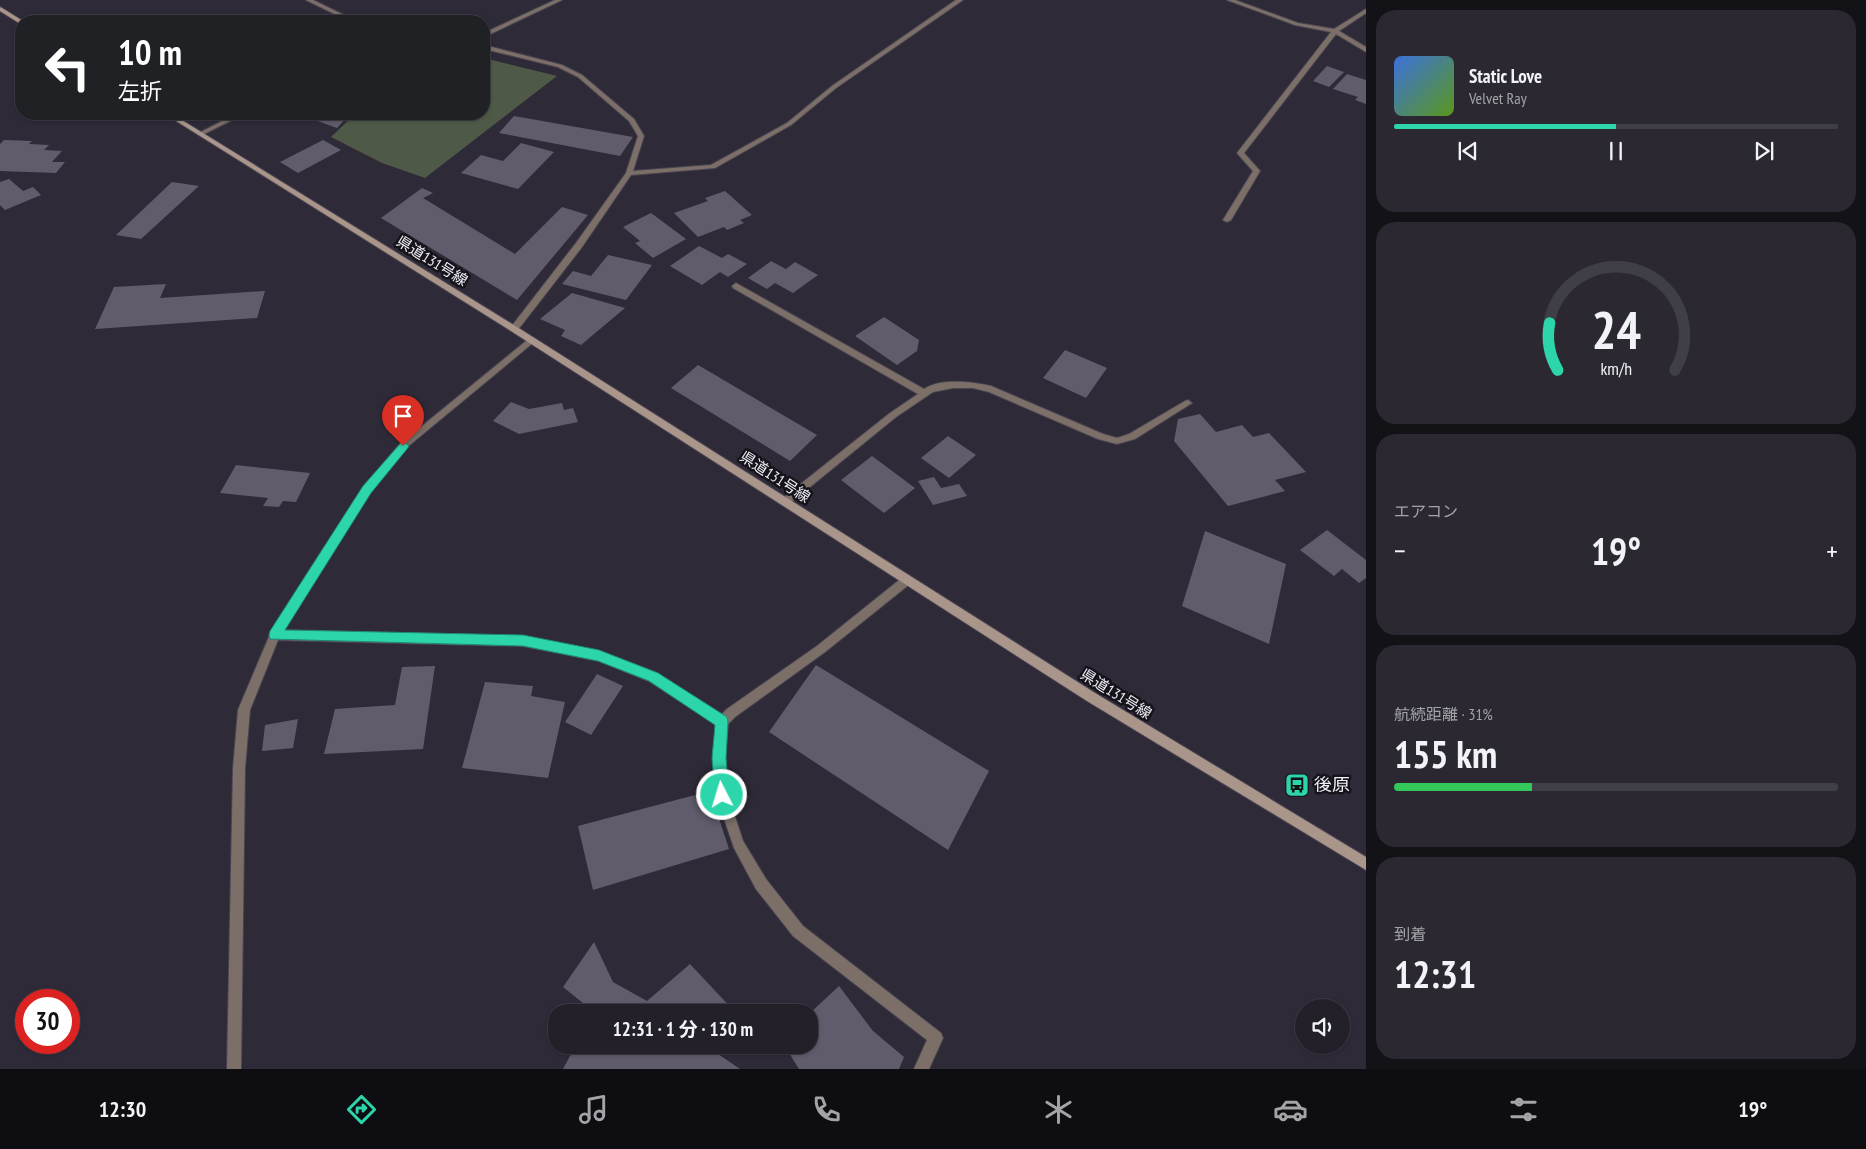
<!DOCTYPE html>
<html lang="ja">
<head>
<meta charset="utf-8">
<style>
	:root { --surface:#23202a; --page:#2b2832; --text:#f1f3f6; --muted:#a3a3a8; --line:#403e47; --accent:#2dd5ab }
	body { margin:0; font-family:"PT Sans Narrow","Noto Sans JP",sans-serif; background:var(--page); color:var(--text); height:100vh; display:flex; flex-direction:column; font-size:19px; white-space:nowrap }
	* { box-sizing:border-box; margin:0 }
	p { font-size:16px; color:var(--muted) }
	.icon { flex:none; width:28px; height:28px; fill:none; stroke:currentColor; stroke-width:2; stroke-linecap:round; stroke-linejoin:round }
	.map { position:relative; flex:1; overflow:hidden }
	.panel { display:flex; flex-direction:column; gap:10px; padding:10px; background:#131217; width:500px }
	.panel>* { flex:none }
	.top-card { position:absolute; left:15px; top:15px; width:475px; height:105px; border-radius:20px; box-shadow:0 1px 4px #0004,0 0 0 1px var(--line); background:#202124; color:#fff; overflow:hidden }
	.tools { position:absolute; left:1295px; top:999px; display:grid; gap:10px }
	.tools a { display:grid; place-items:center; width:55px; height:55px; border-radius:50%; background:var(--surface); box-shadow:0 1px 4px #0004,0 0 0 1px var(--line); font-size:25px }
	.speed { position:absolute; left:15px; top:989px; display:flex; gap:10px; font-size:25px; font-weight:700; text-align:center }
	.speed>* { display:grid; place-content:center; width:65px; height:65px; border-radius:50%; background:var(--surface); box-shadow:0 1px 4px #0004,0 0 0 1px var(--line); line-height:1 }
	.speed .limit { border:8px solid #d22; background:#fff; color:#111 }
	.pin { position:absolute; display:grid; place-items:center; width:42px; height:42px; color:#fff; margin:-51px -21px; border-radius:50% 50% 50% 0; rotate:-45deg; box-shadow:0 0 5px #0007 }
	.pin .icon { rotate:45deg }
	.me { position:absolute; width:55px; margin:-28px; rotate:355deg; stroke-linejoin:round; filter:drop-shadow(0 0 4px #0008) }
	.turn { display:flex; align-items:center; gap:18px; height:105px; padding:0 20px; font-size:22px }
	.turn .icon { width:65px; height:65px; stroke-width:2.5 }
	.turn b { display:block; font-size:35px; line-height:42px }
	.big { font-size:38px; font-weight:700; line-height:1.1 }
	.panel .widget { flex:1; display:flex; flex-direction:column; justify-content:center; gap:8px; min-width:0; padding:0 18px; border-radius:20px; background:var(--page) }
	.panel .dial { align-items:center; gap:0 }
	.dial svg { height:130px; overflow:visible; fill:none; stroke:var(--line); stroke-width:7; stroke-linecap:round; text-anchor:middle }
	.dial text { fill:var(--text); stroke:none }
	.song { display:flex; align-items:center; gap:15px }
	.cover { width:60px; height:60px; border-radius:8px; background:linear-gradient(135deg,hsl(220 70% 55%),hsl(90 70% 35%)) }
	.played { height:5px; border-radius:2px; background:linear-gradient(90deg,var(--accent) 50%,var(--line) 50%) }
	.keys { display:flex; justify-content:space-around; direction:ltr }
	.heat { display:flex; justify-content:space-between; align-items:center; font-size:28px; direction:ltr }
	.charge { height:8px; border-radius:4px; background:linear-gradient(90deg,#34c759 31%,var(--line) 0) }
	.trip { position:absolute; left:548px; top:1004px; width:270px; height:50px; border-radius:20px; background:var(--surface); box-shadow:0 1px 4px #0004,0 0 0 1px var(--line); font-weight:700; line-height:50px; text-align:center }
	.dock { display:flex; height:80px; justify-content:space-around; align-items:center; background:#0e0d11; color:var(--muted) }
	.dock .icon { width:35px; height:35px }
	.dock .active { color:var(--accent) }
	.dock b { font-size:22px; color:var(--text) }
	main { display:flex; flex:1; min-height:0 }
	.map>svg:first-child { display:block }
	.green { fill:#4e5a47 }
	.building { fill:#615c6c }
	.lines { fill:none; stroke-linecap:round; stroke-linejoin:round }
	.street-casing { stroke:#4a4553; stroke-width:2 }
	.secondary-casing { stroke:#4a4553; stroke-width:2 }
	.street { fill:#7c6f68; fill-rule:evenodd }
	.secondary { fill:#a9958a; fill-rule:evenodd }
	.route { fill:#2dd5ab; stroke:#1d8a6f }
	.labels { text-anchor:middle; stroke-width:5; stroke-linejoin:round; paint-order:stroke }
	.street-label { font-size:15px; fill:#efedf6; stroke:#16141a }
	.near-poi-label { font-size:18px; fill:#efedf6; stroke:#16141a; text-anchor:start }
</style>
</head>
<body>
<main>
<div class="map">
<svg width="1366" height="1069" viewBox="0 0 1366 1069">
	<rect width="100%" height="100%" fill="#2f2a38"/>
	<path class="green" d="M 484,58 L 557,76 L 425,178 L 382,163 L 331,137 L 355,114 L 484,114 Z"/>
	<path class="building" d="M 1327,66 L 1344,72 L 1329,87 L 1313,81 Z
		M 1347,74 L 1366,80 L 1366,104 L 1355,100 L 1358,97 L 1333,89 Z
		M 298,114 L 350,114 L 337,128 Z
		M 514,116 L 633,137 L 620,156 L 499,133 Z
		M 4,140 L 32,141 L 29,144 L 49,145 L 44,150 L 62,151 L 52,162 L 65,162 L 56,173 L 0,171 L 0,144 Z
		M 323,140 L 341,150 L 298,173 L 280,162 Z
		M 521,143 L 554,152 L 518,189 L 461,173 L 481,155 L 503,161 Z
		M 9,179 L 23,191 L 33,187 L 41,195 L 5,210 L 0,205 L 0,182 Z
		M 172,182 L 199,186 L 141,239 L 116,235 Z
		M 422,188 L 433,193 L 423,198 L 515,254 L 562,207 L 588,215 L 517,300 L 381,218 Z
		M 725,191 L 752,215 L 740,220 L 744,223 L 727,230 L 724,227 L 698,237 L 674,213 L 708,201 L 705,198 Z
		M 651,213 L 686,239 L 653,258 L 635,243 L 640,241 L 623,227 Z
		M 699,246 L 722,258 L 728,254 L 747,264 L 728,277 L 720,272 L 702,285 L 670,266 Z
		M 608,255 L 652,265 L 626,300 L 562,284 L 573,271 L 591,276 Z
		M 771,261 L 786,269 L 795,262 L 818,275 L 793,293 L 775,283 L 767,289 L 748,278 Z
		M 166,284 L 160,298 L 265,291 L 257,318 L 95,329 L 114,287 Z
		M 572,293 L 625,308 L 581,345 L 561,336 L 565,330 L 540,319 Z
		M 884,317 L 919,340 L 917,351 L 897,365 L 855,336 Z
		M 1065,350 L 1107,368 L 1086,398 L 1043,378 Z
		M 698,365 L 817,435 L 790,461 L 671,388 Z
		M 511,402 L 529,409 L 562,403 L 564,410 L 573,408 L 578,422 L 519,434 L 493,421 Z
		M 1200,414 L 1216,432 L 1242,425 L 1253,437 L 1269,433 L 1306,472 L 1275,480 L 1285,491 L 1228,506 L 1174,441 L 1178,419 Z
		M 948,436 L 976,455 L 949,478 L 921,458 Z
		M 872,456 L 915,488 L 884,513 L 841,480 Z
		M 236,465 L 310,473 L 296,502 L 283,501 L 279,507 L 263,506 L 268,498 L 220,493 Z
		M 934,477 L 941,488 L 959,484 L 967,496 L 933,505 L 918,481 Z
		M 1327,530 L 1366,560 L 1366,578 L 1359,583 L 1342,569 L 1334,576 L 1300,550 Z
		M 1205,531 L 1286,564 L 1269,644 L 1182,606 Z
		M 816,665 L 989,771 L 948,850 L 769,732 Z
		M 435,666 L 423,749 L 324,754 L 335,709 L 395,705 L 402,667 Z
		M 597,674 L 623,686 L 591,735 L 565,722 Z
		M 485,682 L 533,686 L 531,696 L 565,702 L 548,778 L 462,768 Z
		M 298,719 L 293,748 L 262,751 L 265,725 Z
		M 710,791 L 729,849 L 593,890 L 578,826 Z
		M 594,942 L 613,982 L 647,1001 L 690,964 L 735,1012 L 594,1012 L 563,987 Z
		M 839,986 L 873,1031 L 904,1057 L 899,1069 L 799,1069 L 784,1045 L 809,1045 L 809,1014 Z
		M 576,1045 L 705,1045 L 740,1069 L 563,1069 Z"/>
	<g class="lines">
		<g class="street-casing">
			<path id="street" d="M 306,0 L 313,0 L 356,21 L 349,21 Z
				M 555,0 L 562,0 L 484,37 L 484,33 Z
				M 956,0 L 963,0 L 836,88 L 791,125 L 715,168 L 631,175 L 582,247 L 517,331 L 511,331 L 511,327 L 576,243 L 626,173 L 638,136 L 629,121 L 578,77 L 558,67 L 484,49 L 484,45 L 562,65 L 582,75 L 634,119 L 644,136 L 633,171 L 711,165 L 787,123 L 832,86 Z
				M 1227,0 L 1235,0 L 1298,23 L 1334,29 L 1366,9 L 1366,13 L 1339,31 L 1366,47 L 1366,52 L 1336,34 L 1244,153 L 1260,171 L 1231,220 L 1227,222 L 1223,220 L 1253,171 L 1237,153 L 1331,32 L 1295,25 Z
				M 236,114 L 244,114 L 202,135 L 197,134 Z
				M 736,283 L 924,389 C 941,378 972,382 991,386 L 1103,434 L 1117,438 L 1129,434 L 1185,401 L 1188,400 L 1192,403 L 1135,439 L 1117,444 L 1098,439 L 989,392 L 973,388 L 953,388 L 933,392 L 896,417 L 789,504 L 783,504 L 781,501 L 783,498 L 890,413 L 918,394 L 733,288 L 732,286 Z
				M 531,337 L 535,340 L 534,342 L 406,448 L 370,493 L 284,630 L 523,636 L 599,651 L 657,673 L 721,715 L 727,709 L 817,646 L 903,577 L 907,576 L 911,577 L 912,580 L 911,583 L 825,652 L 735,717 L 728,724 L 725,758 L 728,795 L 743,841 L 766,879 L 803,926 L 941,1033 L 943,1038 L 929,1069 L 914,1069 L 927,1040 L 793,936 L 756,889 L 734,848 L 716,795 L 713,758 L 716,725 L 649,681 L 599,661 L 523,646 L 278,640 L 250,710 L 245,768 L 241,1069 L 227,1069 L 233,768 L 238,710 L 271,632 L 364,487 L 400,444 Z"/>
		</g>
		<g class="secondary-casing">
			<path id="secondary" d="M 0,7 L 2,8 L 23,21 L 21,21 L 21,24 L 19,23 L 0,11 Z
				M 165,114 L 172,114 L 517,327 L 1095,693 L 1366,857 L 1366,870 L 1087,701 L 511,331 Z"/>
		</g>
		<use href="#street" class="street"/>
		<use href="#secondary" class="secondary"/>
	</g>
	<path class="route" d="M 403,442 L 407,444 L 409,446 L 407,449 L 371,493 L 285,630 L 523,635 L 599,650 L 658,673 L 727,717 L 728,722 L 726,758 L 729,795 L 727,800 L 722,802 L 717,800 L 715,795 L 712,758 L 715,725 L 649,681 L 598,661 L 523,646 L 270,639 L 269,635 L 270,631 L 363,486 L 400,444 Z"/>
	<defs>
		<g id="bus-square" transform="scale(1.25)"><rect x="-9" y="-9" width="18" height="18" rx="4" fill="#2dd5ab" stroke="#16141a"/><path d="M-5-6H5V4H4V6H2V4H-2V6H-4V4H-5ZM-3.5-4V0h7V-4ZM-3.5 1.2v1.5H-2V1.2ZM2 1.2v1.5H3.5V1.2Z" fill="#111"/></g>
	</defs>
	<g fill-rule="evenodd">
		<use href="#bus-square" x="1297" y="785"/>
	</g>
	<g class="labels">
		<g class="street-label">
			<text transform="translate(432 261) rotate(32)" y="5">県道131号線</text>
			<text transform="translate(775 477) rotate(33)" y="5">県道131号線</text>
			<text transform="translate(1116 694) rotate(32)" y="5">県道131号線</text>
		</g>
		<g class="near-poi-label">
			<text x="1314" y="791">後原</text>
		</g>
	</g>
</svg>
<div class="tools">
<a><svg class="icon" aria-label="sound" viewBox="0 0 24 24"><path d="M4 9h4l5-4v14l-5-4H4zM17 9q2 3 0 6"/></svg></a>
</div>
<div class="speed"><div class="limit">30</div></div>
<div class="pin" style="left:403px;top:446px;background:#d93025"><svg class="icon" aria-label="arrive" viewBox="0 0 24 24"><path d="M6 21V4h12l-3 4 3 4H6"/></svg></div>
<svg class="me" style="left:722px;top:795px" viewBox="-20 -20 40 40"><circle r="17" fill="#2dd5ab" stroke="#fff" stroke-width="3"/><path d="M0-11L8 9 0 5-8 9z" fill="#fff"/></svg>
<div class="trip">12:31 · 1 分 · 130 m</div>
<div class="top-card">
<div class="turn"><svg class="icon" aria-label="left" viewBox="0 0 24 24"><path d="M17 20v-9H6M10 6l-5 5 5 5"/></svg><div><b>10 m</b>左折</div></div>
</div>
</div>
<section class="panel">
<div class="widget">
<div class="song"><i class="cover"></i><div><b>Static Love</b><p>Velvet Ray</p></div></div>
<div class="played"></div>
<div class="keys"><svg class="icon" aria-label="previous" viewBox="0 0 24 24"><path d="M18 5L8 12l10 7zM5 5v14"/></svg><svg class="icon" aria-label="pause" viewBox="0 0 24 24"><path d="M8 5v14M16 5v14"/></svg><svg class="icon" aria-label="next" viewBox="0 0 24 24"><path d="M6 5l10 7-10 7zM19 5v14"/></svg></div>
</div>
<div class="widget dial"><svg viewBox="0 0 100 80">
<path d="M14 69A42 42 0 1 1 86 69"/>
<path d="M14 69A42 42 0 0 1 9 40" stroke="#2dd5ab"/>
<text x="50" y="56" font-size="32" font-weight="700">24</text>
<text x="50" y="72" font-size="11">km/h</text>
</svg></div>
<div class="widget"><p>エアコン</p>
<div class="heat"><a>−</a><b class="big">19°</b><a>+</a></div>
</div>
<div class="widget"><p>航続距離 · 31%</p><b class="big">155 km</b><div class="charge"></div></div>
<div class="widget"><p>到着</p><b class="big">12:31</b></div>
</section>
</main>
<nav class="dock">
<b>12:30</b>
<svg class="icon active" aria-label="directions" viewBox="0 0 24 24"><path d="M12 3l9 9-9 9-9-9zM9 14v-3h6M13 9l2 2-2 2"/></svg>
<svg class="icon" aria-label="music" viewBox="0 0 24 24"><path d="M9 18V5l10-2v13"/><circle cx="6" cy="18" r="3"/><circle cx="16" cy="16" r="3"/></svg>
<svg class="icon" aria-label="phone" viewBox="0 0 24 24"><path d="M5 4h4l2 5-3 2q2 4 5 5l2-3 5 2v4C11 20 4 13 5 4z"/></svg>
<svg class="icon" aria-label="climate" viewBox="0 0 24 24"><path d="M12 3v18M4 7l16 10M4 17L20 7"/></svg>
<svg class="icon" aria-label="car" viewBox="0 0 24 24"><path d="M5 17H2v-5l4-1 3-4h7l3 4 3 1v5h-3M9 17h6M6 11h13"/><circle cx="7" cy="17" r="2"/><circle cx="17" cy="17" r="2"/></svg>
<svg class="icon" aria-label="filters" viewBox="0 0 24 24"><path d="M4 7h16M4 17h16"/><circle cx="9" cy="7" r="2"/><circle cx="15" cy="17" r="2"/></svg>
<b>19°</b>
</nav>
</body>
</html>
